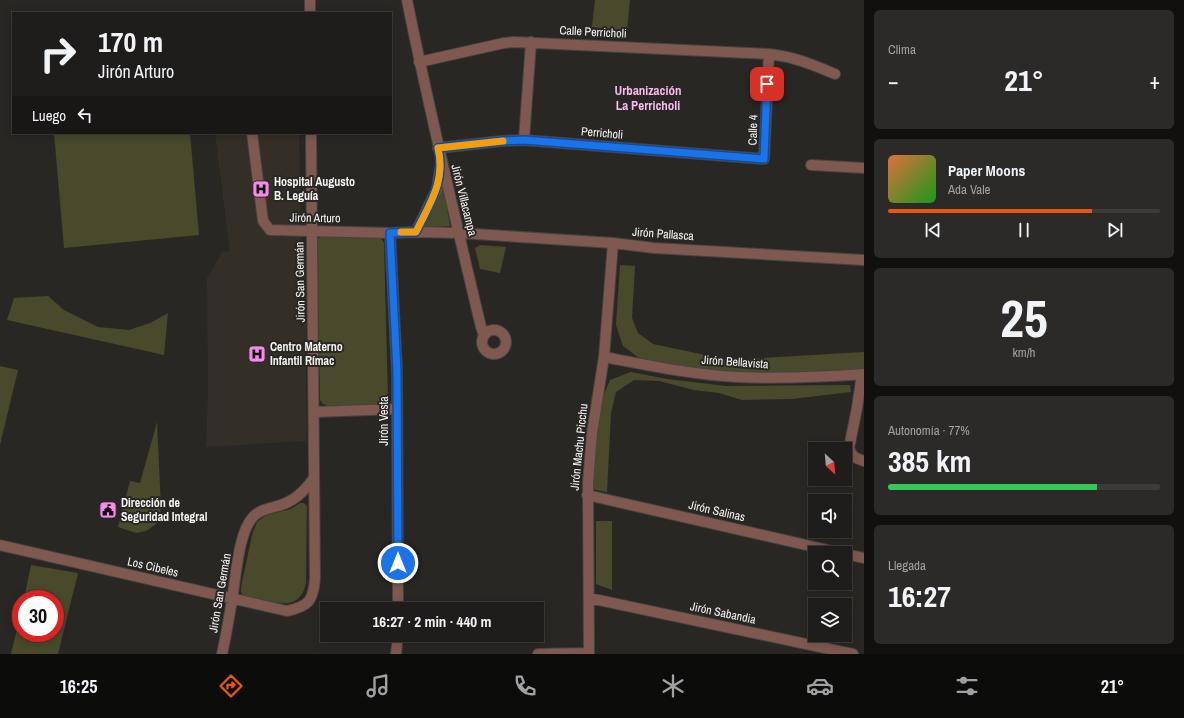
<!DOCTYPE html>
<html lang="es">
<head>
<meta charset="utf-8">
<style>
	:root { --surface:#1f1d1b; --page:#2c2a28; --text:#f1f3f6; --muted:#a1a2a3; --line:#3c3b3a; --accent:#ea580c }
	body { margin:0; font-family:"Archivo Narrow",sans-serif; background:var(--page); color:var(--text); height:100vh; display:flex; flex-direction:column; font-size:15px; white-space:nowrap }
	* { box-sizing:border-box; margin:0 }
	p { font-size:13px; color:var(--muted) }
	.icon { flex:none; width:22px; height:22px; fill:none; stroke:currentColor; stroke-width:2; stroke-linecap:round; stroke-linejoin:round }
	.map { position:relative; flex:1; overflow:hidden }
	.panel { display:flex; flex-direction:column; gap:10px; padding:10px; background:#11100f; width:320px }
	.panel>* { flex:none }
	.banner { position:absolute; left:12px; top:12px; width:380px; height:122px; border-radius:0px; box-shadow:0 2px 10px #0003,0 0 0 1px var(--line); background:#1f1d1b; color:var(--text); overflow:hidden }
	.needle { width:26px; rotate:154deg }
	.controls { position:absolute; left:808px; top:442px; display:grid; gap:8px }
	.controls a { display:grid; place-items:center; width:44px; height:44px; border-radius:0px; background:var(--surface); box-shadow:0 2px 10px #0003,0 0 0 1px var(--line); font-size:20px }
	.speed { position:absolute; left:12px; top:590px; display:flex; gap:8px; font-size:20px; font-weight:700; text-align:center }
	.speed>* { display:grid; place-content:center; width:52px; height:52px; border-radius:50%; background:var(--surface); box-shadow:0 2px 10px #0003,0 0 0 1px var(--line); line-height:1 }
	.speed .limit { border:6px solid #d22; background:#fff; color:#111 }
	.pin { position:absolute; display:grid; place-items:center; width:34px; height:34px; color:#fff; margin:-17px; border-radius:8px; box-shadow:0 2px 6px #0006 }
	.me { position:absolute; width:44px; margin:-22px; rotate:0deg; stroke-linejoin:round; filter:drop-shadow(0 0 3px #0008) }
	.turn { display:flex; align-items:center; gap:14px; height:84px; padding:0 20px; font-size:18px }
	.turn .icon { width:52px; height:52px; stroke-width:2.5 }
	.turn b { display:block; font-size:28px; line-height:34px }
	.then { display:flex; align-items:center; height:38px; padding:0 20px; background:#0003; gap:8px; font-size:15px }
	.big { font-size:30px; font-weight:700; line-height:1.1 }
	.panel .widget { flex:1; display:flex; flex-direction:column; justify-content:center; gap:6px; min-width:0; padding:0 14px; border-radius:6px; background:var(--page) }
	.panel .dial { align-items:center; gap:0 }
	.dial b { font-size:52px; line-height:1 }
	.song { display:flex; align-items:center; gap:12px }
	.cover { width:48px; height:48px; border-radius:6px; background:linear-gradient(135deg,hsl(20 70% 55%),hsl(120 70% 35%)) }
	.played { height:4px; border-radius:2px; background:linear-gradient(90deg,var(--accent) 75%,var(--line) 75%) }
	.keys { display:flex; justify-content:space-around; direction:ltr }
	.heat { display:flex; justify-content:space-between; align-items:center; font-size:22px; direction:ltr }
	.charge { height:6px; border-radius:3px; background:linear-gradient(90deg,#34c759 77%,var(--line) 0) }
	.trip { position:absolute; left:320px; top:602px; width:224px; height:40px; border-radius:0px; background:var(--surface); box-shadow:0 2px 10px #0003,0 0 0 1px var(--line); font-weight:700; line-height:40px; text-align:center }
	.tabs { display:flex; height:64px; justify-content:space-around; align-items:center; background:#0c0c0b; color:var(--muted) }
	.tabs .icon { width:28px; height:28px }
	.tabs .selected { color:var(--accent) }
	.tabs b { font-size:18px; color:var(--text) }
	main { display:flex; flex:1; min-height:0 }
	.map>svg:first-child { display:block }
	.built { fill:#332e26 }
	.green { fill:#494a2b }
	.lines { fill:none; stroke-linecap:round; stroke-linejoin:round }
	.minor-casing { stroke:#464441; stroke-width:12 }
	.minor { stroke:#7f5950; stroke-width:10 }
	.route-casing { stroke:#114b97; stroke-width:10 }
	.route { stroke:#1a73e8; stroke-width:7 }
	.slow { stroke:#f59e0b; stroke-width:7 }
	.labels { text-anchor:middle; stroke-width:4; stroke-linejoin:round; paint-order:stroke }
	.street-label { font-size:12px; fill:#f6f5f3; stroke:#292724 }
	.poi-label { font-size:12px; font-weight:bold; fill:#f6f5f3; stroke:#292724; text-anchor:start }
	.neighbourhood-label { font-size:13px; font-weight:bold; fill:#f8baf0; stroke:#292724 }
</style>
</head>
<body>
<main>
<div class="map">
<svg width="864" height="654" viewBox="0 0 864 654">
	<rect width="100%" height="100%" fill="#292724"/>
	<path class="built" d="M 215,133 L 299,133 L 301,245 L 306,246 L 306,441 L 206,447 L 208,394 L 207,278 L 222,252 L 230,251 Z"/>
	<path class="green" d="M 595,0 L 630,0 L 627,31 L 592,27 Z
		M 54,133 L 190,133 L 199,235 L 64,248 Z
		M 444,191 L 450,226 L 425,227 L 425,221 L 439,192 Z
		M 325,234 L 379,235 L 384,243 L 388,400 L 384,404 L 328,406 L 322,403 L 320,400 L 317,239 Z
		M 480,245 L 506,247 L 500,273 L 480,269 L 475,248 Z
		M 620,265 L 635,266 L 632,318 L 638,333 L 653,344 L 729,360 L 864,352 L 864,370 L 792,374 L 708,372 L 639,358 L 623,346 L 616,325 Z
		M 48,296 L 64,310 L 98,327 L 129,330 L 150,323 L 168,313 L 164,355 L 7,320 L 14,298 Z
		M 0,366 L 18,370 L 0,445 Z
		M 631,372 L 667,379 L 726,386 L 850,385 L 851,392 L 792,399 L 742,400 L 719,393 L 694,390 L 659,381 L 634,380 L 616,392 L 611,413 L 607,492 L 591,489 L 599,406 L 610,380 Z
		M 157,422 L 161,509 L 156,524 L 146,531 L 136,533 L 118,527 L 130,481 L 140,483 Z
		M 300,503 L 304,503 L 307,506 L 306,583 C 304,593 299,601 289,603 C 282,605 253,598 244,597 L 241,592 L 241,587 L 252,535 L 257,522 L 267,515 L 291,509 Z
		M 596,521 L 612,521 L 612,590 L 596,584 Z
		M 31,565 L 78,573 L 58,654 L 11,654 L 21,612 L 21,633 L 55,633 L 55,599 L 24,599 Z"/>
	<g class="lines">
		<g class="minor-casing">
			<path id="minor" d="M 310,0 L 310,13
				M 407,0 C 429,110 455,218 481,327 L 484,335
				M 419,62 L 504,43 L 514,42 L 769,54 C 795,57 811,64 835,74
				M 252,133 L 263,221 L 270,230 L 390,233 L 416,232 L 460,233 L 613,243 L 654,248 L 864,260
				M 524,140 L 531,42
				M 438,148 L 502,141 L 524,140 L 764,159 L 769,54
				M 811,165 L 864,168
				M 416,232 L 437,189 L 440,169
				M 390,233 L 397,371 L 398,609
				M482 342a12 12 0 1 1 24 0a12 12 0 1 1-24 0Z
				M 604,357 C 646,365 694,375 737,377 C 779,379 822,377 864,374
				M 862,374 L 857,408 L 849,448 C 852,457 855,458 864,461
				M 314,412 L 397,409
				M 587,495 L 841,553
				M 0,545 L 287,611 C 309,606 313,601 315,579 L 311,133
				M 845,554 L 864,558
				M 589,598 L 853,654
				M 222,654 C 226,636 229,618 232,600 C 236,577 238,533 253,517 C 260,509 272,508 281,505 C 296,500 305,490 314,478
				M 396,654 L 398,635
				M 538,654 L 589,653
				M 589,654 L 588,483 L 592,433 L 604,357 L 613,243"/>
		</g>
		<use href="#minor" class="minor"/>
	</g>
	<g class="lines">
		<g class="route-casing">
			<path id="route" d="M 398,563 L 397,371 L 390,233 L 416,232 C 430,203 446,181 438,148 L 502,141 L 524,140 L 764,159 L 767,84"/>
		</g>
		<use href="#route" class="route"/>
		<path class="slow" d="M 401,232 L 416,232 C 430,203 446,181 438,148 L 503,141"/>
	</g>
	<defs>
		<g id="hospital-square" transform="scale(0.9)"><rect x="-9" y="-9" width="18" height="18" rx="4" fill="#f788ec" stroke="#292724"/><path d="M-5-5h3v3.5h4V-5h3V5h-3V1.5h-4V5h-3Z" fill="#111"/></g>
		<g id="civic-square" transform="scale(0.9)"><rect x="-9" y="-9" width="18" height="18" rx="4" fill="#f788ec" stroke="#292724"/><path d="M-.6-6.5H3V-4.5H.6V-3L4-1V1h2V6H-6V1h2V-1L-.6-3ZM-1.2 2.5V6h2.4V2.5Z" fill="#111"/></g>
	</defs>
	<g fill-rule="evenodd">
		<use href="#hospital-square" x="261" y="189"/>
		<use href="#hospital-square" x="257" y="354"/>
		<use href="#civic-square" x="108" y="510"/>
	</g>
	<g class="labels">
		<g class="street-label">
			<text transform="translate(593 32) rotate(3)" y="4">Calle Perricholi</text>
			<text transform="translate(753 130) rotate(-88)" y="4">Calle 4</text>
			<text transform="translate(602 133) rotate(5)" y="4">Perricholi</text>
			<text transform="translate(464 200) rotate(76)" y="4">Jirón Villacampa</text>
			<text transform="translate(315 218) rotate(1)" y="4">Jirón Arturo</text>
			<text transform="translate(663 234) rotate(4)" y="4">Jirón Pallasca</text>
			<text transform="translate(300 282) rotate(-91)" y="4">Jirón San Germán</text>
			<text transform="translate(735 362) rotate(4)" y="4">Jirón Bellavista</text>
			<text transform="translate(384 421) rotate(-90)" y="4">Jirón Vesta</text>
			<text transform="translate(579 447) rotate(-84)" y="4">Jirón Machu Picchu</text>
			<text transform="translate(717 511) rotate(13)" y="4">Jirón Salinas</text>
			<text transform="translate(153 567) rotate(13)" y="4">Los Cibeles</text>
			<text transform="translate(220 593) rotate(-80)" y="4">Jirón San Germán</text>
			<text transform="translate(723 613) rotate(12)" y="4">Jirón Sabandia</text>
		</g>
		<g class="poi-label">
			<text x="274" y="186">Hospital Augusto<tspan x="274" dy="14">B. Leguía</tspan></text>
			<text x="270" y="351">Centro Materno<tspan x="270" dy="14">Infantil Rímac</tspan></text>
			<text x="121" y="507">Dirección de<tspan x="121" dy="14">Seguridad Integral</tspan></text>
		</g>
		<g class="neighbourhood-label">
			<text x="648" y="95">Urbanización<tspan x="648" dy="15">La Perricholi</tspan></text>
		</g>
	</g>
</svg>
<div class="controls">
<a><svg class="needle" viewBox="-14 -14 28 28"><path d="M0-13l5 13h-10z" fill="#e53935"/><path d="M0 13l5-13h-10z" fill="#a1a2a3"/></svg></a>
<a><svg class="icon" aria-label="sound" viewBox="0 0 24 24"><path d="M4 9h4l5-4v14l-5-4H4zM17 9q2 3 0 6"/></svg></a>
<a><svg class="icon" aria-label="search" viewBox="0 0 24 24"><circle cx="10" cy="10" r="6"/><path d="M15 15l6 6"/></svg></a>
<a><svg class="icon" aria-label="layers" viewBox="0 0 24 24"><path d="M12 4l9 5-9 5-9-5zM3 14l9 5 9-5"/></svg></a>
</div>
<div class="speed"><div class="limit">30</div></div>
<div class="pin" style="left:767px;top:84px;background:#d93025"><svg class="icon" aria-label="arrive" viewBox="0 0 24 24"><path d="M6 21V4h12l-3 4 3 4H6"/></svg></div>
<svg class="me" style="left:398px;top:563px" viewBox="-20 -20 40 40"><circle r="17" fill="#1a73e8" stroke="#fff" stroke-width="3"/><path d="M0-11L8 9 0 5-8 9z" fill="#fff"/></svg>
<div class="trip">16:27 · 2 min · 440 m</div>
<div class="banner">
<div class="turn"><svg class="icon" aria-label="right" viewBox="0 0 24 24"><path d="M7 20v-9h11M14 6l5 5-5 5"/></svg><div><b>170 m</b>Jirón Arturo</div></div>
<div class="then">Luego<svg class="icon" aria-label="left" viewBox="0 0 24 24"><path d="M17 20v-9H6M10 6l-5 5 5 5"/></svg></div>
</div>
</div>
<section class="panel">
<div class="widget"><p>Clima</p>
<div class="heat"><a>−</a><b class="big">21°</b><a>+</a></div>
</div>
<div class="widget">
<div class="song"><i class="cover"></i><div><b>Paper Moons</b><p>Ada Vale</p></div></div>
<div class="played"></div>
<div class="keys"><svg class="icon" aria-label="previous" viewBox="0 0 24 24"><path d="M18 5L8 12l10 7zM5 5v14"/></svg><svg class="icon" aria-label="pause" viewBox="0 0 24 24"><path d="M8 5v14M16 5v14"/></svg><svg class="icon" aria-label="next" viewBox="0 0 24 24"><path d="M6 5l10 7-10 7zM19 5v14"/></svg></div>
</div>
<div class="widget dial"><b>25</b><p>km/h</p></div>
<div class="widget"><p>Autonomía · 77%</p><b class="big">385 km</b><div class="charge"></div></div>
<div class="widget"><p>Llegada</p><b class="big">16:27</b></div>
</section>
</main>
<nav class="tabs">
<b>16:25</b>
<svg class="icon selected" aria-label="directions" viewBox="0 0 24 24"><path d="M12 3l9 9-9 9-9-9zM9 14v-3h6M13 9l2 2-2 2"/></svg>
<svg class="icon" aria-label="music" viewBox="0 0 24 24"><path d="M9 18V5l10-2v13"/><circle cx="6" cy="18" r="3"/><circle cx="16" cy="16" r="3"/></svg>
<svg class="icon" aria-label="phone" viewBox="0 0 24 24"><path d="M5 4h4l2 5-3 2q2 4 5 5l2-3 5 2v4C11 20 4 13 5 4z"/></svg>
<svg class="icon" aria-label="climate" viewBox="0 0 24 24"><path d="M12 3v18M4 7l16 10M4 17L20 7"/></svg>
<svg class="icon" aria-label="car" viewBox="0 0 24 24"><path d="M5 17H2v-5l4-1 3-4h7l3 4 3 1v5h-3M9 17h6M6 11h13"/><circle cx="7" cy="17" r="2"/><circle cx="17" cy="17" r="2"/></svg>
<svg class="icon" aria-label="filters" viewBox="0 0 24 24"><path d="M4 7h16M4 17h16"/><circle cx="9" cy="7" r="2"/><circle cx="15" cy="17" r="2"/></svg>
<b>21°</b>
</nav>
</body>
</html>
